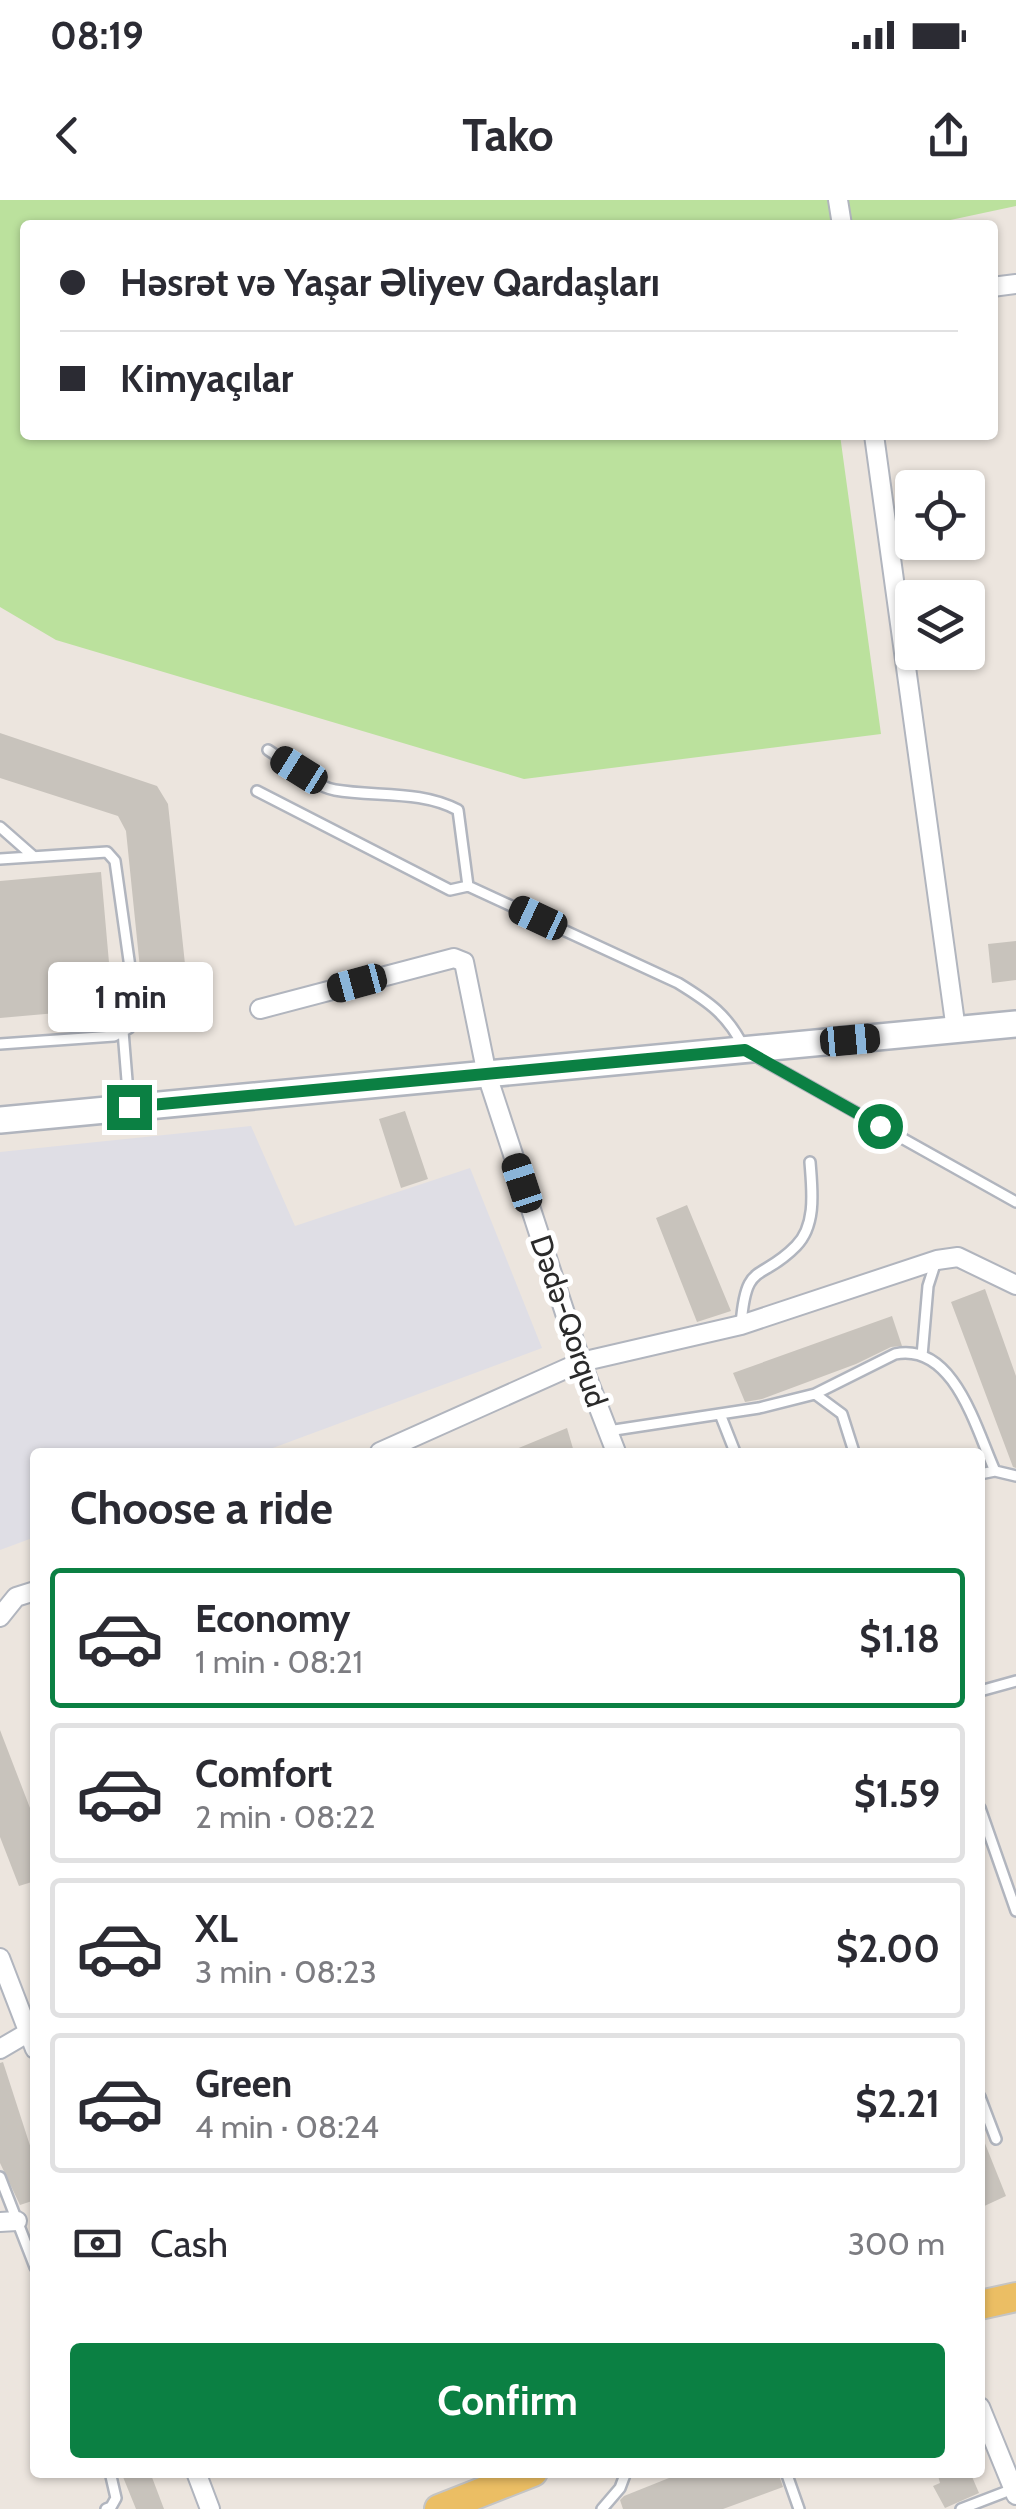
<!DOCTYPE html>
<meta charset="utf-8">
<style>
:root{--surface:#fff;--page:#f2f2f3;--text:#2b2b33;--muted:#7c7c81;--line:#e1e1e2;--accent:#0b8043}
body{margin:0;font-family:Cabin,sans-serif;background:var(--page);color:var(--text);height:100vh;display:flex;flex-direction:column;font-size:38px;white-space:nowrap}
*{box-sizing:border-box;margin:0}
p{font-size:32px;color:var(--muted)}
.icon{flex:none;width:55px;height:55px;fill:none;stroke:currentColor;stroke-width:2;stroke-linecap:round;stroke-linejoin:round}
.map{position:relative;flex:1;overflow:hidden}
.sheet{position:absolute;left:30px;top:1248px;width:955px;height:1030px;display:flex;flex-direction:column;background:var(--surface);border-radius:10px;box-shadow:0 2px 8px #0004}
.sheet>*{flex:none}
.top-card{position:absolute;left:20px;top:20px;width:978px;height:220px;border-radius:10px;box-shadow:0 2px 8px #0004;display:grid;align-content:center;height:220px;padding:0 40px;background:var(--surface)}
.tools{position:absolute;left:895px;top:270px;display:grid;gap:20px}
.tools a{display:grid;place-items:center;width:90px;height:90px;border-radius:10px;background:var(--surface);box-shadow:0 2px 8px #0004;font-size:50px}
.end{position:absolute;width:45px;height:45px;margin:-22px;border:12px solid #0b8043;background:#fff;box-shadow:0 0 0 5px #fff}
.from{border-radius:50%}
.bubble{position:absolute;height:70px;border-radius:10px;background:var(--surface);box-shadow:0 2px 8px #0004;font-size:32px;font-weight:700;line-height:70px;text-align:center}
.car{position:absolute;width:30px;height:60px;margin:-30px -15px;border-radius:12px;box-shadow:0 0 8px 2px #0007;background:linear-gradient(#222 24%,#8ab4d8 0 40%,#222 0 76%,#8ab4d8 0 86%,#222 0)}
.top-card b{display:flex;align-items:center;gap:35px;height:95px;font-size:38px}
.top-card b+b{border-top:2px solid var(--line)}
.top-card i{width:25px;height:25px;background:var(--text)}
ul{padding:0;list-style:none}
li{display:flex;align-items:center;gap:30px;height:140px;margin:0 20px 15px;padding:0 20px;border:5px solid var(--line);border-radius:10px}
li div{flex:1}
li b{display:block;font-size:38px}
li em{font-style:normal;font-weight:700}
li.on{border-color:var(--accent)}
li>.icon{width:90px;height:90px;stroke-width:1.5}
h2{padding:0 40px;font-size:45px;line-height:120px}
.pay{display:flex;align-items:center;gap:25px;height:110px;padding:0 40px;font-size:38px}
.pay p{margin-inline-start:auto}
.action{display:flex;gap:20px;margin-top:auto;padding:20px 40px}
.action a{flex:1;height:115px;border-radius:10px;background:var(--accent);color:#fff;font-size:40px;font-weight:700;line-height:115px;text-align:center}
.status{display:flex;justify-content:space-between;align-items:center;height:70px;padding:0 50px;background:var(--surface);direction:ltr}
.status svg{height:28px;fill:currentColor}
header{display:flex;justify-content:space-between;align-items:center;height:130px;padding:0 40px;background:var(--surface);font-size:45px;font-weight:700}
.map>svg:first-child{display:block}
.industrial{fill:#dfdee5}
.green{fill:#bbe19d}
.building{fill:#c8c3bc}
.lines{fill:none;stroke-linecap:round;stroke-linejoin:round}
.lane-casing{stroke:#b1b5be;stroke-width:14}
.street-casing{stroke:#b1b5be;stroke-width:22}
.secondary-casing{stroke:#b1b5be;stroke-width:30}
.primary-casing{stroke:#c4c4c4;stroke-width:32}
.lane{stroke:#fff;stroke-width:9}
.street{stroke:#fff;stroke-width:18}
.secondary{stroke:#fff;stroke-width:25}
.primary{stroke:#ebbe64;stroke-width:28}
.route{stroke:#0b8043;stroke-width:12}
.labels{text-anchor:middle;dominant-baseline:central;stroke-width:10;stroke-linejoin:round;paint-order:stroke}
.street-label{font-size:30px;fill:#2b2b2b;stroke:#fff}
</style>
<div class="status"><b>08:19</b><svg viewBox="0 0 49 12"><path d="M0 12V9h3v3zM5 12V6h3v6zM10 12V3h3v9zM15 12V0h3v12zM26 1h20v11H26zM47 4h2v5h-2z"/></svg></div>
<header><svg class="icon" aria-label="back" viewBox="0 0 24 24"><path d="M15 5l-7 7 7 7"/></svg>Tako<svg class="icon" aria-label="share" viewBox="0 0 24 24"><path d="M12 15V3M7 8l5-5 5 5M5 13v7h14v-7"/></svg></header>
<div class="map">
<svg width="1016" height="2309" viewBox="0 0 1016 2309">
<rect width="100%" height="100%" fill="#ece5de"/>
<!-- industrial -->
<path class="industrial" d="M251,926L295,1026L470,968L542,1148L262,1252H35V1337L0,1350V952Z"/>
<!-- green -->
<path class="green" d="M0,0H1016V6L927,25H25V235H840L881,534L524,579L56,440L0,407Z"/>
<!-- building -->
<path class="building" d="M0,533L157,586L168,604L187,783L142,788L126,631L118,616L0,578Z
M101,672L113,808L0,818V681Z
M1016,741V780L992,783L988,744Z
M405,911L428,979L401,988L379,919Z
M687,1005L731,1111L697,1122L656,1018Z
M985,1089L1016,1176V1268L1013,1267L951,1102Z
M892,1116L902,1146L891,1147L856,1164L762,1199L745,1202L733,1173Z
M567,1228L574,1252H509Z
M0,1530L35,1621V1681L19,1686L0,1637Z
M3,1862L35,1961V2000L20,2005L0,1963V1863Z
M980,1931L1006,1996L980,2008Z
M121,2272H150L164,2309H136Z
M684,2272H778L783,2287L723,2309H623L620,2300L624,2296Z
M937,2272H970L979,2293L945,2308L933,2286L940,2283Z"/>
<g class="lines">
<!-- lane casing -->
<g class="lane-casing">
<path id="lane" d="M268,550C287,562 313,586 335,590C375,597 421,590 458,610L468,686
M257,591L450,690L468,686L678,783C709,802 728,815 744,848
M0,627L33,656
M0,659L107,652L115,661L136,810L129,828L114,836L0,844
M123,831L129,905
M757,857L1016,1002
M741,1125C746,1059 760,1083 796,1046C817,1025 812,989 810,962
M922,1156L928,1086L936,1061
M815,1194L895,1154C954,1142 976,1229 995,1271
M720,1214L735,1252
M608,1231L759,1208L815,1194L842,1214L854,1252
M980,1274L995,1271L1016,1276
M980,1491L1016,1481
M980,1608L1016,1711
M980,1897L996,1939
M0,1977L35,2067
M786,2272L799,2309
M106,2309L111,2307L116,2298L110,2272
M602,2309L620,2288L626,2272
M961,2309L1013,2289"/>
</g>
<!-- street casing -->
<g class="street-casing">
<path id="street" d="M838,0L842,25
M992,87L1016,84
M874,235L956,830
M260,809L454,758L464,762L487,875L581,1162L616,1252
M380,1252L581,1162L741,1125L937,1060L958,1057L1016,1085
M0,1417L16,1397L35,1391
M0,1758L35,1849
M0,1849L29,1832
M0,2022L17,2021
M980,2207L1016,2295
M196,2272L210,2309"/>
</g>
<!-- secondary casing -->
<g class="secondary-casing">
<path id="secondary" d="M0,920L1016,824"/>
</g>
<!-- primary casing -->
<g class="primary-casing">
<path id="primary" d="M980,2105L1016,2097
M439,2309L533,2272"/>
</g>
<!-- lane -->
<use href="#lane" class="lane"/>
<!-- street -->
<use href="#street" class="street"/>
<!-- secondary -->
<use href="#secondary" class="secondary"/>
<!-- primary -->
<use href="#primary" class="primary"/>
</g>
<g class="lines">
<!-- route -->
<path class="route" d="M129,907L745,850L880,926"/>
</g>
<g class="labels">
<!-- street labels -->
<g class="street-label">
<text transform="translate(569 1121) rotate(71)">Dədə-Qorqud</text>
</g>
</g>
</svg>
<div class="tools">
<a><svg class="icon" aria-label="locate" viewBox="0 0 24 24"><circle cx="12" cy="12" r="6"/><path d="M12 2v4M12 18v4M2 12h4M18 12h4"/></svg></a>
<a><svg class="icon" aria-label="layers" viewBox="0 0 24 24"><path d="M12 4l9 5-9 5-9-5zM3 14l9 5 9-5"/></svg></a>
</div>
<i class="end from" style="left:880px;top:926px"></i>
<i class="end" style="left:129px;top:907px"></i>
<div class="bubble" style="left:48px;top:762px;width:165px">1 min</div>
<i class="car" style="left:299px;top:570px;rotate:302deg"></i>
<i class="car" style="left:538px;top:718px;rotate:295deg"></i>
<i class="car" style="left:357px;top:783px;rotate:255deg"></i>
<i class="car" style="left:850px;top:840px;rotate:85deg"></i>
<i class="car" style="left:522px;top:983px;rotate:342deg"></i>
<div class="top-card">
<b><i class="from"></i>Həsrət və Yaşar Əliyev Qardaşları</b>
<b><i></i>Kimyaçılar</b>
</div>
<section class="sheet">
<h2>Choose a ride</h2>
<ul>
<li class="on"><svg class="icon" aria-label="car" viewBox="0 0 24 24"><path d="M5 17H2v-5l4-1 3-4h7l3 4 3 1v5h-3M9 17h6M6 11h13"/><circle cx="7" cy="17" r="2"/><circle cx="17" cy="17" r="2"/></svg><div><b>Economy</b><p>1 min · 08:21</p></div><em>$1.18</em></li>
<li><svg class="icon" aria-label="car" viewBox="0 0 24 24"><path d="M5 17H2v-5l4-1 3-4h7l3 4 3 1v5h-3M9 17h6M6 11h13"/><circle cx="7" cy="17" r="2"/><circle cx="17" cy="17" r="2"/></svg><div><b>Comfort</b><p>2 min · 08:22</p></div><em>$1.59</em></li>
<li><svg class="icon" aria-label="car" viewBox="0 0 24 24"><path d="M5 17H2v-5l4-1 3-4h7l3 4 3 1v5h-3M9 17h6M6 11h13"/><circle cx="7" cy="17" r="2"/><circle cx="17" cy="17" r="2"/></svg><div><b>XL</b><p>3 min · 08:23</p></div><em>$2.00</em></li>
<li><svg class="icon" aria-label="car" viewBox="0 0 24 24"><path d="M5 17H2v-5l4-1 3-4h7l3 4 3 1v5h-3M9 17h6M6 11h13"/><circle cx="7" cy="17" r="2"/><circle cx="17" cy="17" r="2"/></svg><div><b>Green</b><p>4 min · 08:24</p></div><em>$2.21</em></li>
</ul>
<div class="pay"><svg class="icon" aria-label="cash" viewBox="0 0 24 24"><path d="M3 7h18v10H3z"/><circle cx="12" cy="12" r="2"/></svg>Cash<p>300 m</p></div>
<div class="action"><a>Confirm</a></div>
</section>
</div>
